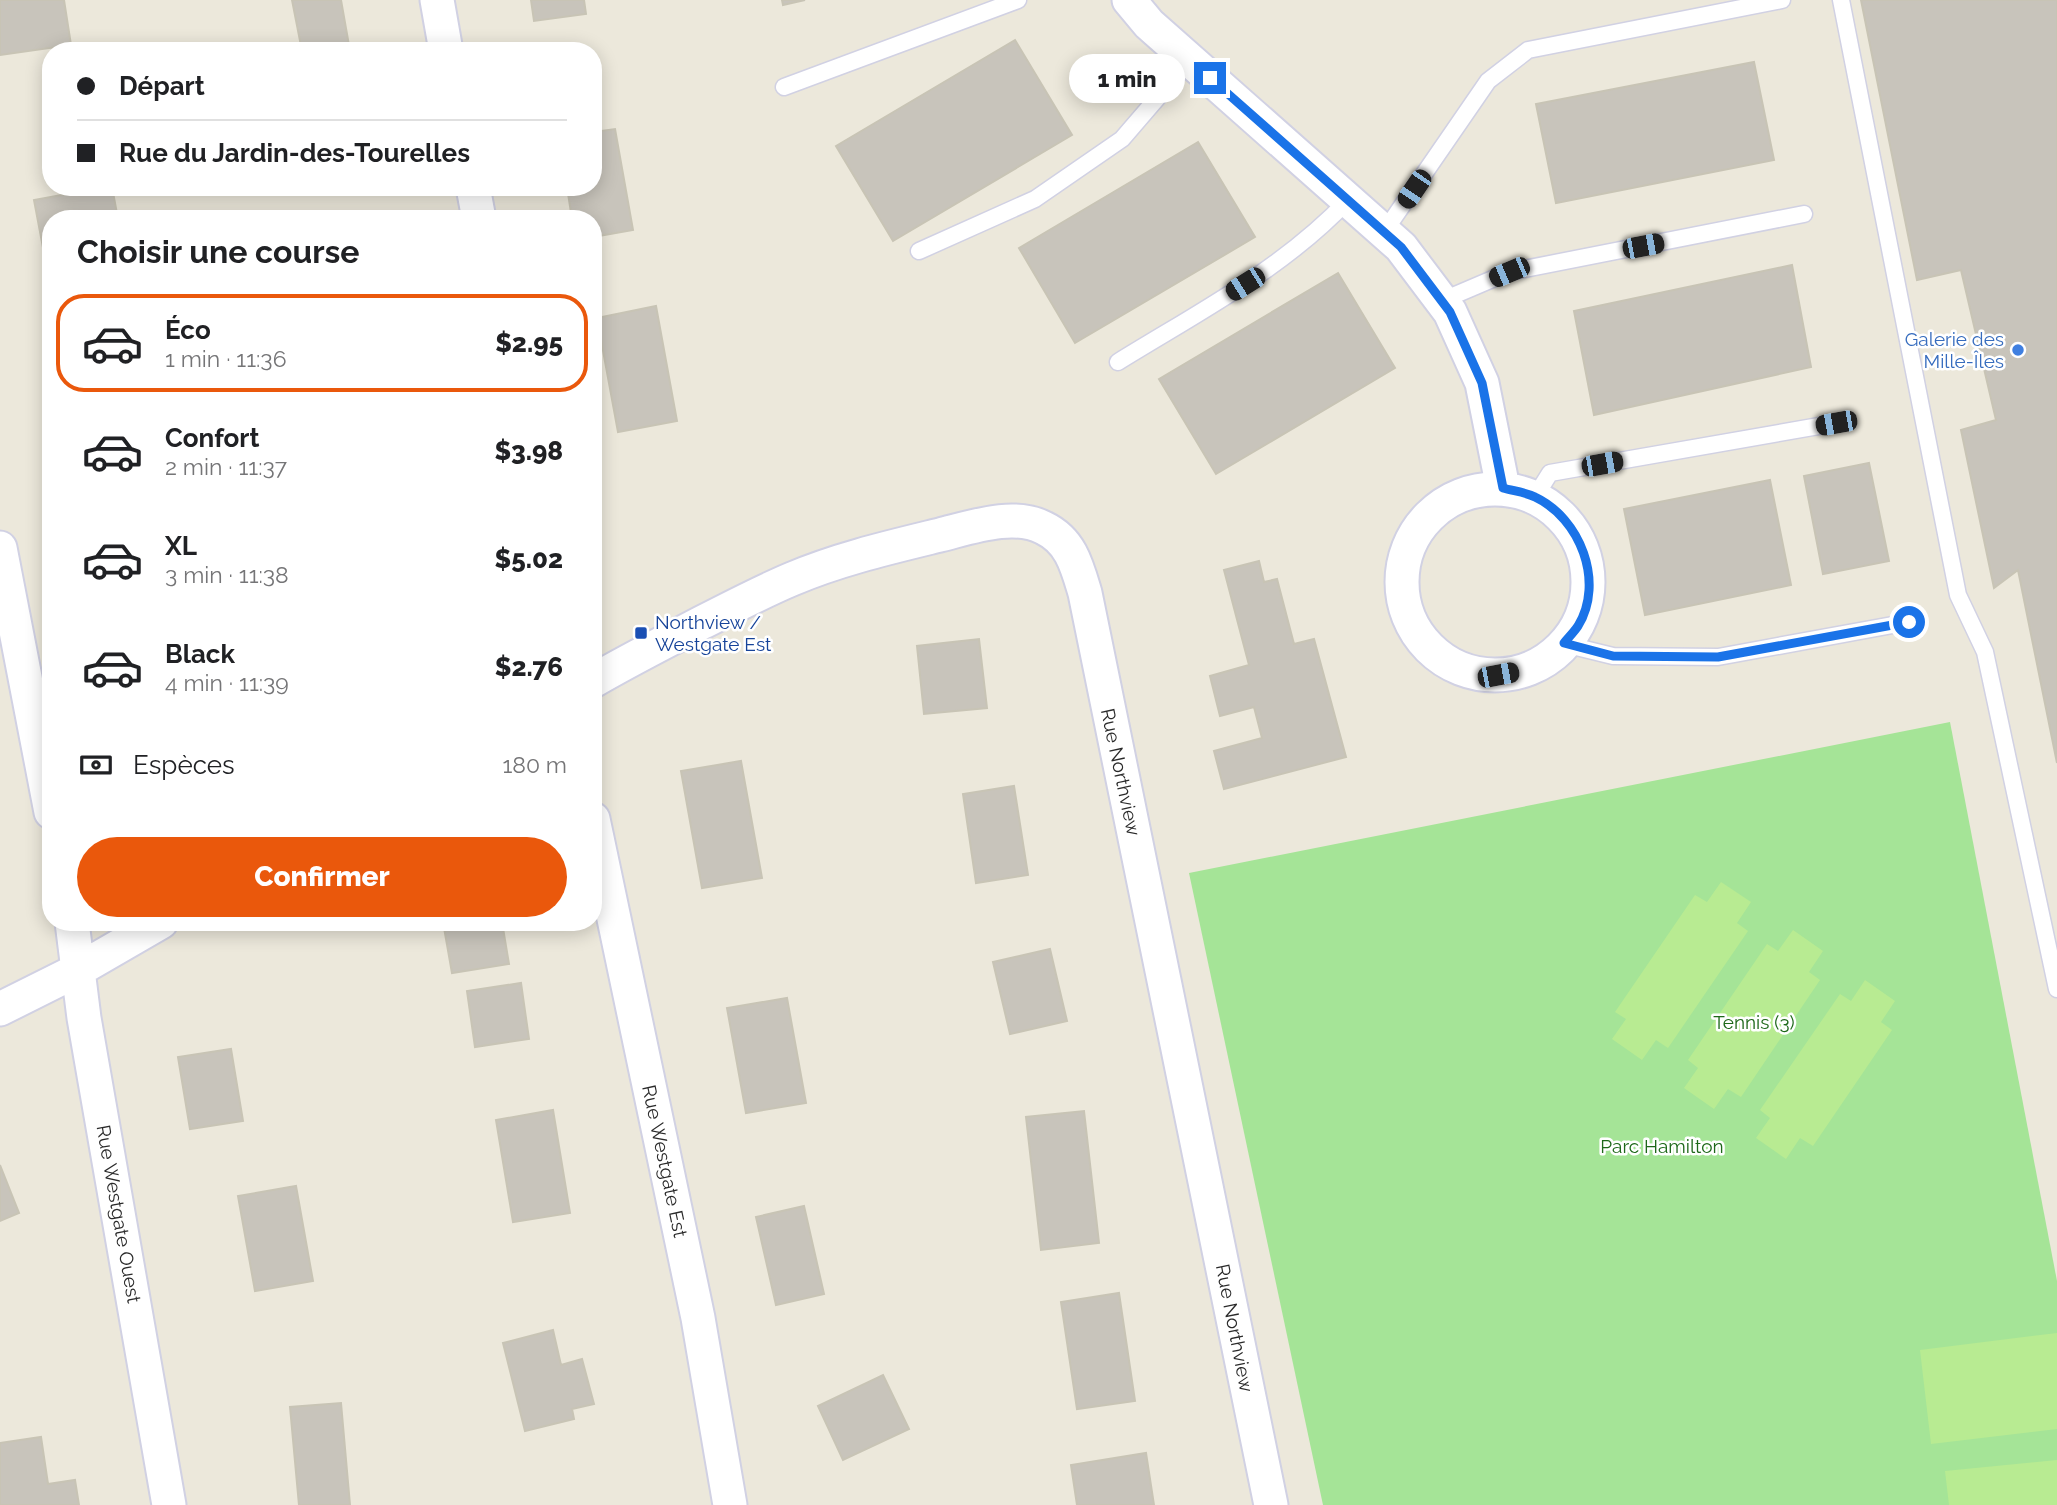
<!DOCTYPE html>
<html lang="fr">
<meta charset="utf-8">
<style>
:root{--surface:#fff;--page:#f6f6f6;--text:#202124;--muted:#757577;--line:#e0e0e0;--accent:#ea580c}
body{margin:0;font-family:Raleway,sans-serif;background:var(--page);color:var(--text);height:100vh;display:flex;flex-direction:column;font-size:26px;white-space:nowrap}
*{box-sizing:border-box;margin:0}
p{font-size:23px;color:var(--muted)}
.icon{flex:none;width:38px;height:38px;fill:none;stroke:currentColor;stroke-width:2;stroke-linecap:round;stroke-linejoin:round}
.map{position:relative;flex:1;overflow:hidden}
.sheet{position:absolute;left:42px;top:210px;width:560px;height:721px;display:flex;flex-direction:column;background:var(--surface);border-radius:28px;box-shadow:0 4px 18px #0003}
.sheet>*{flex:none}
.top-card{position:absolute;left:42px;top:42px;width:560px;height:154px;border-radius:28px;box-shadow:0 4px 18px #0003;display:grid;align-content:center;height:154px;padding:0 35px;background:var(--surface)}
.end{position:absolute;width:32px;height:32px;margin:-16px;border:9px solid #1a73e8;background:#fff;box-shadow:0 0 0 4px #fff}
.from{border-radius:50%}
.bubble{position:absolute;height:49px;border-radius:24px;background:var(--surface);box-shadow:0 4px 18px #0003;font-size:23px;font-weight:800;line-height:49px;text-align:center}
.car{position:absolute;width:21px;height:42px;margin:-21px -10px;border-radius:9px;box-shadow:0 0 5px 2px #0007;background:linear-gradient(#222 24%,#8ab4d8 0 40%,#222 0 76%,#8ab4d8 0 86%,#222 0)}
.top-card b{display:flex;align-items:center;gap:24px;height:66px;font-size:26px}
.top-card b+b{border-top:2px solid var(--line)}
.top-card i{width:18px;height:18px;background:var(--text)}
ul{padding:0;list-style:none}
li{display:flex;align-items:center;gap:21px;height:98px;margin:0 14px 10px;padding:0 21px;border:4px solid transparent;border-radius:28px}
li div{flex:1}
li b{display:block;font-size:26px}
li em{font-style:normal;font-weight:800}
li.active{border-color:var(--accent)}
li>.icon{width:63px;height:63px;stroke-width:1.5}
h2{padding:0 35px;font-size:32px;line-height:84px}
.pay{display:flex;align-items:center;gap:18px;height:77px;padding:0 35px;font-size:26px}
.pay p{margin-inline-start:auto}
.primary-button{display:flex;gap:14px;margin-top:auto;padding:14px 35px}
.primary-button a{flex:1;height:80px;border-radius:42px;background:var(--accent);color:#fff;font-size:28px;font-weight:800;line-height:80px;text-align:center}
.map>svg:first-child{display:block}
.green{fill:#a5e497}
.pitch{fill:#b8eb92}
.building{fill:#c8c4bb;stroke:#c8c4b5;stroke-width:2}
.lines{fill:none;stroke-linecap:round;stroke-linejoin:round}
.lane-casing{stroke:#d1d1e3;stroke-width:19}
.street-casing{stroke:#d1d1e3;stroke-width:37}
.lane{stroke:#fff;stroke-width:16}
.street{stroke:#fff;stroke-width:33}
.route{stroke:#1a73e8;stroke-width:9}
.shop-dot{fill:#3f7fe0;stroke:#fff;stroke-width:2.5}
.transit-dot{fill:#1a4fb4;stroke:#fff;stroke-width:2.5}
.labels{text-anchor:middle;dominant-baseline:central;stroke-width:5;stroke-linejoin:round;paint-order:stroke}
.shop-label{font-size:19px;fill:#366cbe;stroke:#fff;text-anchor:end}
.transit-label{font-size:19px;fill:#164399;stroke:#fff;text-anchor:start}
.street-label{font-size:19px;fill:#2a2a2a;stroke:#fff}
.park-label{font-size:19px;fill:#1d6819;stroke:#fff}
</style>
<div class="map">
<svg width="2057" height="1505" viewBox="0 0 2057 1505">
<rect width="100%" height="100%" fill="#ece8db"/>
<!-- green -->
<path class="green" d="M1950,722L2057,1281V1505H1323L1189,873Z"/>
<!-- pitch -->
<path class="pitch" d="M1721,882L1751,902L1737,923L1748,931L1668,1048L1656,1040L1642,1060L1612,1039L1626,1019L1615,1012L1695,895L1707,902Z
M1793,930L1823,951L1809,972L1820,980L1741,1097L1728,1089L1714,1109L1684,1088L1698,1068L1688,1060L1767,944L1778,951Z
M1865,980L1895,1001L1881,1022L1892,1030L1813,1146L1800,1138L1786,1159L1756,1138L1770,1118L1760,1110L1840,994L1851,1001Z
M2057,1333V1429L1931,1444L1920,1350Z
M2057,1460V1505H1949L1945,1471Z"/>
<!-- building -->
<path class="building" d="M0,0H64L71,45L0,55Z
M292,0H341L350,51H302Z
M531,0H584L586,14L534,21Z
M782,0H805L783,5Z
M1861,0H2057V763L2018,570L1994,588L1961,430L1996,420L1961,270L1917,280Z
M1015,40L1072,135L893,241L836,146Z
M1754,62L1774,160L1556,203L1536,104Z
M615,129L633,230L593,237V219H572L567,187H593V132Z
M1198,142L1255,237L1075,343L1019,248Z
M105,187H112L118,219H51V290L34,200Z
M393,215L394,219H370Z
M1792,265L1811,367L1594,415L1574,311Z
M1338,273L1395,368L1216,474L1159,379Z
M656,306L677,421L618,432L597,318Z
M1869,463L1889,561L1823,574L1804,476Z
M1770,480L1791,585L1645,615L1624,509Z
M1259,561L1264,582L1277,579L1294,644L1314,639L1346,757L1224,789L1214,751L1262,738L1254,707L1220,716L1210,676L1249,665L1224,570Z
M979,639L987,708L924,714L917,646Z
M741,761L762,878L702,888L681,771Z
M1014,786L1028,875L976,883L963,794Z
M443,922H502L509,964L452,973Z
M1050,949L1067,1021L1010,1034L993,962Z
M521,983L529,1039L475,1047L467,991Z
M787,998L806,1103L746,1113L727,1008Z
M231,1049L243,1121L190,1129L178,1057Z
M553,1110L570,1213L513,1222L496,1120Z
M1084,1111L1099,1243L1041,1250L1026,1117Z
M0,1165L19,1213L0,1221Z
M296,1186L313,1281L255,1291L238,1196Z
M804,1206L824,1294L776,1305L756,1217Z
M1119,1293L1135,1401L1077,1409L1061,1302Z
M553,1330L561,1365L582,1359L594,1404L572,1409L574,1419L525,1431L503,1343Z
M883,1375L909,1429L843,1460L818,1406Z
M341,1403L350,1505H299L290,1407Z
M41,1437L48,1484L75,1480L79,1505H0V1443Z
M1146,1453L1154,1505H1077L1071,1465Z"/>
<g class="lines">
<!-- lane casing -->
<g class="lane-casing">
<path id="lane" d="M1841,0L1958,595L1985,652L2057,989
M784,87L1018,0
M1384,232L1488,81L1528,50L1782,0
M919,251L1035,199L1122,139L1190,60
M1441,301L1509,272L1804,214
M1118,362C1197,313 1283,269 1348,200
M1535,497L1550,473L1836,423
M1564,644L1613,656L1718,657L1909,622"/>
</g>
<!-- street casing -->
<g class="street-casing">
<path id="street" d="M437,0L446,51
M1129,0L1149,24L1401,247L1450,312L1482,383L1503,488
M473,187L479,219
M1402 582a93 93 0 1 1 186 0a93 93 0 1 1-186 0Z
M0,548L51,812
M593,681C629,660 665,642 701,623C731,608 761,592 792,579C839,559 891,547 940,535C972,527 1014,512 1044,528C1071,541 1077,566 1085,593L1271,1505
M593,819L698,1318L730,1505
M72,922L84,1018L169,1505
M0,1009L78,970L161,922"/>
</g>
<!-- lane -->
<use href="#lane" class="lane"/>
<!-- street -->
<use href="#street" class="street"/>
</g>
<g class="lines">
<!-- route -->
<path class="route" d="M1210,78L1401,247L1450,312L1482,383L1503,488C1513,491 1525,492 1535,497C1580,518 1605,582 1578,626C1574,632 1568,638 1564,643L1613,656L1718,657L1909,622"/>
</g>
<!-- markers -->
<circle class="shop-dot" cx="2018" cy="350" r="7"/>
<rect class="transit-dot" x="634" y="626" width="14" height="14" rx="3.5"/>
<g class="labels">
<!-- shop labels -->
<g class="shop-label">
<text x="2004" y="339">Galerie des<tspan x="2004" dy="22">Mille-Îles</tspan></text>
</g>
<!-- transit labels -->
<g class="transit-label">
<text x="655" y="622">Northview /<tspan x="655" dy="22">Westgate Est</tspan></text>
</g>
<!-- street labels -->
<g class="street-label">
<text transform="translate(1121 772) rotate(78)">Rue Northview</text>
<text transform="translate(665 1161) rotate(78)">Rue Westgate Est</text>
<text transform="translate(119 1214) rotate(80)">Rue Westgate Ouest</text>
<text transform="translate(1235 1328) rotate(79)">Rue Northview</text>
</g>
<!-- park labels -->
<g class="park-label">
<text x="1754" y="1022">Tennis (3)</text>
<text x="1662" y="1146">Parc Hamilton</text>
</g>
</g>
</svg>
<i class="end from" style="left:1909px;top:622px"></i>
<i class="end" style="left:1210px;top:78px"></i>
<div class="bubble" style="left:1069px;top:54px;width:116px">1 min</div>
<i class="car" style="left:1414px;top:189px;rotate:214deg"></i>
<i class="car" style="left:1643px;top:246px;rotate:79deg"></i>
<i class="car" style="left:1509px;top:272px;rotate:247deg"></i>
<i class="car" style="left:1245px;top:284px;rotate:238deg"></i>
<i class="car" style="left:1836px;top:423px;rotate:260deg"></i>
<i class="car" style="left:1602px;top:464px;rotate:80deg"></i>
<i class="car" style="left:1498px;top:675px;rotate:79deg"></i>
<div class="top-card">
<b><i class="from"></i>Départ</b>
<b><i></i>Rue du Jardin-des-Tourelles</b>
</div>
<section class="sheet">
<h2>Choisir une course</h2>
<ul>
<li class="active"><svg class="icon" aria-label="car" viewBox="0 0 24 24"><path d="M5 17H2v-5l4-1 3-4h7l3 4 3 1v5h-3M9 17h6M6 11h13"/><circle cx="7" cy="17" r="2"/><circle cx="17" cy="17" r="2"/></svg><div><b>Éco</b><p>1 min · 11:36</p></div><em>$2.95</em></li>
<li><svg class="icon" aria-label="car" viewBox="0 0 24 24"><path d="M5 17H2v-5l4-1 3-4h7l3 4 3 1v5h-3M9 17h6M6 11h13"/><circle cx="7" cy="17" r="2"/><circle cx="17" cy="17" r="2"/></svg><div><b>Confort</b><p>2 min · 11:37</p></div><em>$3.98</em></li>
<li><svg class="icon" aria-label="car" viewBox="0 0 24 24"><path d="M5 17H2v-5l4-1 3-4h7l3 4 3 1v5h-3M9 17h6M6 11h13"/><circle cx="7" cy="17" r="2"/><circle cx="17" cy="17" r="2"/></svg><div><b>XL</b><p>3 min · 11:38</p></div><em>$5.02</em></li>
<li><svg class="icon" aria-label="car" viewBox="0 0 24 24"><path d="M5 17H2v-5l4-1 3-4h7l3 4 3 1v5h-3M9 17h6M6 11h13"/><circle cx="7" cy="17" r="2"/><circle cx="17" cy="17" r="2"/></svg><div><b>Black</b><p>4 min · 11:39</p></div><em>$2.76</em></li>
</ul>
<div class="pay"><svg class="icon" aria-label="cash" viewBox="0 0 24 24"><path d="M3 7h18v10H3z"/><circle cx="12" cy="12" r="2"/></svg>Espèces<p>180 m</p></div>
<div class="primary-button"><a>Confirmer</a></div>
</section>
</div>
